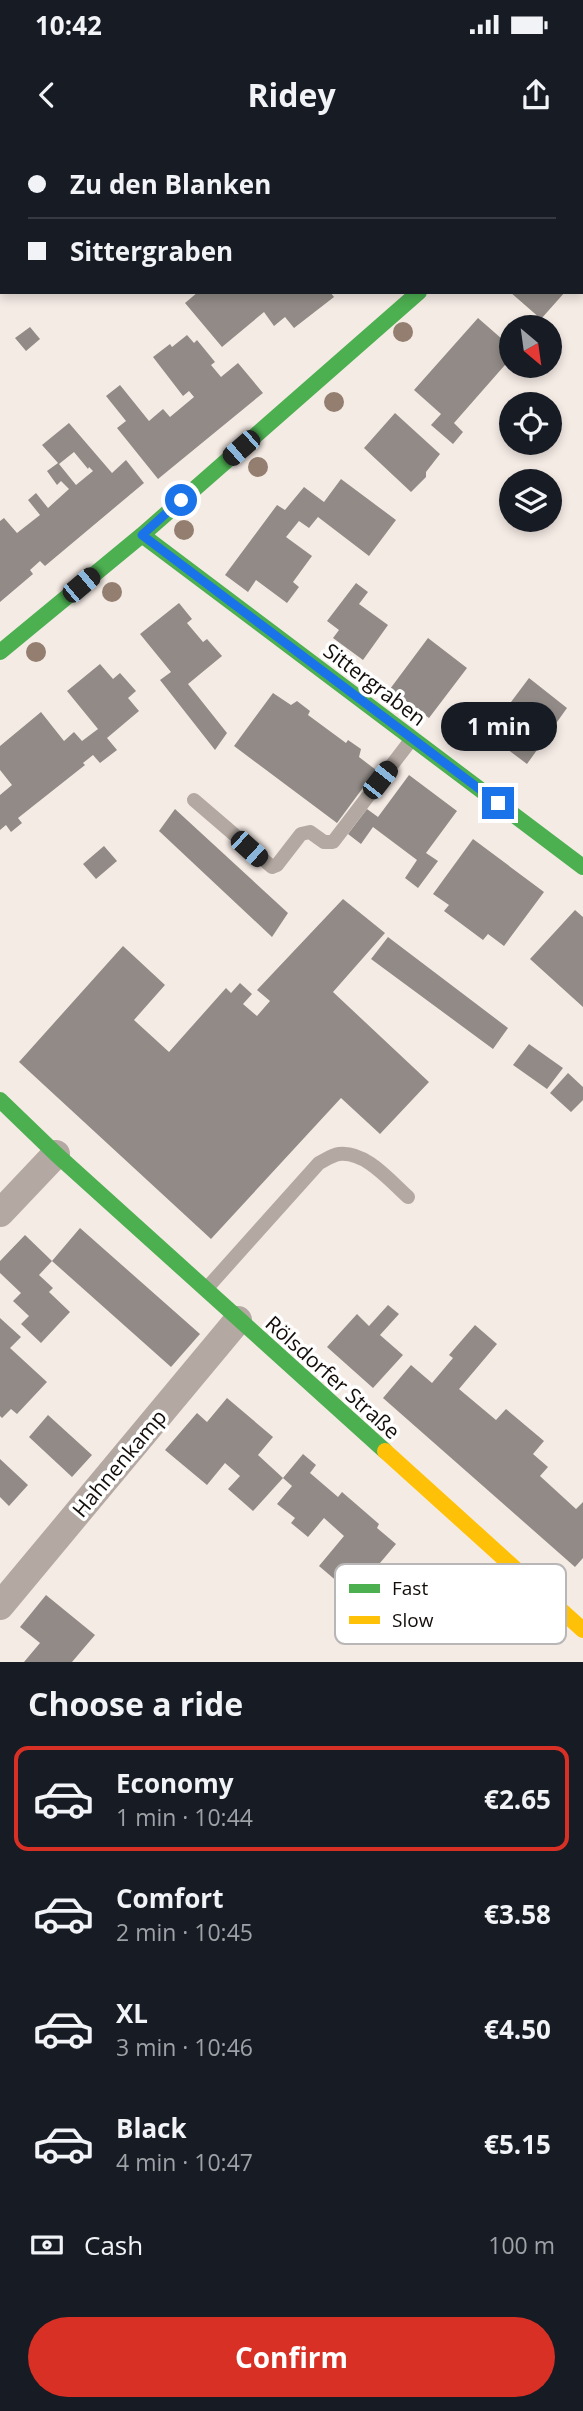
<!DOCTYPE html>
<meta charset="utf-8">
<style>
:root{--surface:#171b24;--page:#20242c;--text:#f1f3f6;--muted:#9ea1a6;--line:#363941;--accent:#d93025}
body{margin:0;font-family:"Open Sans",sans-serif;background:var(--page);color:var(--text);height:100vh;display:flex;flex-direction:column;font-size:26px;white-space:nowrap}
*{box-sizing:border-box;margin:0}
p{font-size:23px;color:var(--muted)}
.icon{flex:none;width:38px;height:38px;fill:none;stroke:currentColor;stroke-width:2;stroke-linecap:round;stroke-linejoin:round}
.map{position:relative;height:1522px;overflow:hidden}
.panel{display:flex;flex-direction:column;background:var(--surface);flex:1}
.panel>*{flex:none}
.hud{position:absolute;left:0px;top:0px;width:584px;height:154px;box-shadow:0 4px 10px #0003;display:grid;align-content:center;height:154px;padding:0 28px;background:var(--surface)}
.needle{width:46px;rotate:151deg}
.fabs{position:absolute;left:499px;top:175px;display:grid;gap:14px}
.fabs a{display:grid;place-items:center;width:63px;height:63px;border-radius:50%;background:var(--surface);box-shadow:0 4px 10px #0003;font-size:35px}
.end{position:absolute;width:32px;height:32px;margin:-16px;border:9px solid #1a73e8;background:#fff;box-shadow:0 0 0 4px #fff}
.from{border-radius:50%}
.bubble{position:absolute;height:49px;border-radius:24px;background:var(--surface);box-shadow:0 4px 10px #0003;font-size:23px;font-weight:700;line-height:49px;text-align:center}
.car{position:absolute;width:21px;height:42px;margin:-21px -10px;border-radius:9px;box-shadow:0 0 5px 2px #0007;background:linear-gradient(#222 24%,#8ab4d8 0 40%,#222 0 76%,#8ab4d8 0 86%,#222 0)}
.hud b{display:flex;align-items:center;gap:24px;height:66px;font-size:26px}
.hud b+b{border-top:2px solid var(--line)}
.hud i{width:18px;height:18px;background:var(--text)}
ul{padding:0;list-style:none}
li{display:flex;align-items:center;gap:21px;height:105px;margin:0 14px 10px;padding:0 14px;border:4px solid transparent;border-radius:14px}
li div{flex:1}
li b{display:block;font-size:26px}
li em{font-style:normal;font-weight:700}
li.active{border-color:var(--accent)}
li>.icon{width:63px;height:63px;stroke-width:1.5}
h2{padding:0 28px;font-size:32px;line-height:84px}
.pay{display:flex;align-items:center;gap:18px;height:77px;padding:0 28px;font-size:26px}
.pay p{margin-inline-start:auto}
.button{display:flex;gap:14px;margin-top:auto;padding:14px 28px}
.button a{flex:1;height:80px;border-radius:42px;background:var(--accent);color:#fff;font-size:28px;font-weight:700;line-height:80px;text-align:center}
.status{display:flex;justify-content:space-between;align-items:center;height:49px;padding:0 35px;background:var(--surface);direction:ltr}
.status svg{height:19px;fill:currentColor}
header{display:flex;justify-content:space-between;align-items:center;height:91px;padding:0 28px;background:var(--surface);font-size:32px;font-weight:700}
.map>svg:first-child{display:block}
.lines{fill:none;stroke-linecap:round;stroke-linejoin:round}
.stream{stroke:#f4bd99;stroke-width:10}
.building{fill:#918a86;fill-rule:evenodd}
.lane{stroke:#b4a9a2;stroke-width:14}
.street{stroke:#b4a9a2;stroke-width:28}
.fast{stroke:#4caf50;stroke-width:16}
.slow{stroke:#ffc107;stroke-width:16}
.tree{fill:#937e70}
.route{stroke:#1a73e8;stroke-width:9}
.labels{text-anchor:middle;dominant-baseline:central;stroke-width:7;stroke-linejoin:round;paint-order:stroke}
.street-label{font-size:21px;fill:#130d0a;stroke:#fff}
.key{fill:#fff;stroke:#b8b6b6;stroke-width:2}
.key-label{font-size:19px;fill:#130d0a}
</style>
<div class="status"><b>10:42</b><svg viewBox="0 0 49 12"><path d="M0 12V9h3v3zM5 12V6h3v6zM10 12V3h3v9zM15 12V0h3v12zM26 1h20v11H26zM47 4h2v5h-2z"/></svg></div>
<header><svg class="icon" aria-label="back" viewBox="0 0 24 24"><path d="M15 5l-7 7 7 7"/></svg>Ridey<svg class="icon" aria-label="share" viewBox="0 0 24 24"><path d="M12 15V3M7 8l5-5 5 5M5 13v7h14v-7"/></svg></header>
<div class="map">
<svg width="583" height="1522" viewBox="0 0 583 1522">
<rect width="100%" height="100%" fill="#f5ebe5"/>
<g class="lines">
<!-- stream -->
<path class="stream" d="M528,0L530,2
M583,36V37"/>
</g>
<!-- building -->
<path class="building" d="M198,152H330L334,157L294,188L285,177L274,186L264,172L222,207L185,163Z
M510,152H565L541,179Z
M478,178L511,207V218L454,283L463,292L453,304L431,285L441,274L414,250Z
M30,187L40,199L26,211L15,198Z
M187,195L194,203L197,200L215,222L211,225L221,237L238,223L263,253L158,339L117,288L126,281L106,256L120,245L149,281L163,269L170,277L194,257L189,251L183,256L153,217L170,204L172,207Z
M395,273L440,314L426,332V337L411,352L364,308Z
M69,283L112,333L126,320L144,343L45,426L40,421L30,430L33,434L0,462V381L4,378L17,393L40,375L28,360L36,353L48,368L69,349L61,341L57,345L47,331L58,323L42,305ZM74,312L88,329L89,327L93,331L76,345L59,324Z
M341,339L396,380L369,416L318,377L309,388L299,381L286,397L312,416L293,442L299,447L287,463L256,440L248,452L225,435L277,365L285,370L304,347L324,362Z
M356,443L368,452L359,464L388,485L363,520L333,498L339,490L327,481Z
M179,463L192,479L187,483L203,502L207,499L222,516L188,544L227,593L215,610L160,540L171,532L140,494Z
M428,498L467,528L429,578L390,549Z
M100,524L113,539L120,533L136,551L128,558L139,571L107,598L117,610L100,623L93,615L83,623L85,625L18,678L22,683L11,692L6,685L0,690V655L12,645L0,630V606L41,572L64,601L74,592L82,601L98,589L67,551Z
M529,538L567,568L527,624L487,594Z
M273,553L291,565L297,561L310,571L308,575L346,603L348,600L361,609L359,617L376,630L337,683L234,606Z
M409,635L457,671L426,713L438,721L418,748L405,738L417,720L373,687L361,704L348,694L367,669L378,677Z
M175,669L288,773L272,797L159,691Z
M473,699L544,752L504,806L488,794L483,800L444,771L449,765L433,754Z
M104,706L117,721L96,739L83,724Z
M343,759L385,793L333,852L429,942L380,994L341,958L211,1099L19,922L123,806L165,845L134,880L169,912L226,848L231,853L240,843L252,854L243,864L257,876L270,861L257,850Z
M575,770L583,777V867L530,819Z
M388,797L508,888L493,909L371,819Z
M529,904L563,928L547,949L513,925Z
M568,933L583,947V960L571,972L550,953Z
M80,1088L200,1194L171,1227L52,1121Z
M25,1095L52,1121L39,1135L53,1148L49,1152L70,1172L41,1203L21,1184L29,1176L13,1161L21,1153L0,1133V1121Z
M388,1165L399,1174L380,1195L403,1215L373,1248L327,1207L357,1174L369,1186Z
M0,1178L21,1197L10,1208L47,1242L17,1274L11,1269L2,1278L0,1276Z
M475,1185L497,1204L459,1249L496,1280L506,1269L544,1301L533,1314L548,1327L540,1336L576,1369L583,1362V1418L575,1427L383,1258L411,1225L432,1243L453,1218L449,1215Z
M227,1258L273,1297L258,1315L283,1338L253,1371L228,1349L240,1336L225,1323L207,1345L165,1310L197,1273L207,1282Z
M48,1275L92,1315L72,1337L29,1297Z
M303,1314L316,1325L310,1333L338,1357L342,1352L379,1384L377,1388L396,1404L353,1455L319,1426L344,1396L324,1378L308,1397L291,1383L295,1378L277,1364L292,1346L283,1338Z
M0,1319L28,1345L9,1366L0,1357Z
M46,1455L95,1495L72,1522H24L40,1503L20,1487Z"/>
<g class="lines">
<!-- lane -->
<path class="lane" d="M194,660L272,727L277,725L301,694L310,692L324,702H333L411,600
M207,1148L319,1023C325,1020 332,1015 339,1014C366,1011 390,1041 408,1057"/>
<!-- street -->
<path class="street" d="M493,0L495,2
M0,1073L56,1014
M0,1466L238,1180"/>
<!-- fast -->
<path class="fast" d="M142,395L583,727
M0,512L142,395L419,152
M0,960L56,1014L385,1311"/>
<!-- slow -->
<path class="slow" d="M385,1311L583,1490"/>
</g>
<!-- trees -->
<g class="tree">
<circle cx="403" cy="192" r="10"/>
<circle cx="334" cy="262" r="10"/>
<circle cx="258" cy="327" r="10"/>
<circle cx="184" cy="390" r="10"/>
<circle cx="112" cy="452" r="10"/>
<circle cx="36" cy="512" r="10"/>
</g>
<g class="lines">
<!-- route -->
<path class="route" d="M181,360L142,395L498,663"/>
</g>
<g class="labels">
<!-- street labels -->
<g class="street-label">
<text transform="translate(375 544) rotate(37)">Sittergraben</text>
<text transform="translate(333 1237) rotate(42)">Rölsdorfer Straße</text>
<text transform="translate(119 1323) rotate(-50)">Hahnenkamp</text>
</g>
</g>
<!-- legend -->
<rect x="335" y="1424" width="231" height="80" rx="10" class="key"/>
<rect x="349" y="1444" width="31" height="9" fill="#4caf50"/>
<rect x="349" y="1476" width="31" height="8" fill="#ffc107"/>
<g class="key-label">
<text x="392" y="1455">Fast</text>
<text x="392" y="1487">Slow</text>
</g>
</svg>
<div class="fabs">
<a><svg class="needle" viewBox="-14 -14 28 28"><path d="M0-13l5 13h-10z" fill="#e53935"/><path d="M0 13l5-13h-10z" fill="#9ea1a6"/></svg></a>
<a><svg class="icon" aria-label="locate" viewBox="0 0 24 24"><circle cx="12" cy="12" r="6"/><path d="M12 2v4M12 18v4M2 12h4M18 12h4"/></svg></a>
<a><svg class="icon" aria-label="layers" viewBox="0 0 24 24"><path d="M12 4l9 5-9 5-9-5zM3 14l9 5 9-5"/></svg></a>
</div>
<i class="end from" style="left:181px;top:360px"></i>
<i class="end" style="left:498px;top:663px"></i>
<div class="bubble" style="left:441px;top:562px;width:116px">1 min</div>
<i class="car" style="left:241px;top:308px;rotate:229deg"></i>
<i class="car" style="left:81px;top:445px;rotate:50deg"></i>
<i class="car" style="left:380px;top:640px;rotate:38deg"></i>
<i class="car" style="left:249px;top:709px;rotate:132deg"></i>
<div class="hud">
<b><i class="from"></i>Zu den Blanken</b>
<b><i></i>Sittergraben</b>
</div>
</div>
<section class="panel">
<h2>Choose a ride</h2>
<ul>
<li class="active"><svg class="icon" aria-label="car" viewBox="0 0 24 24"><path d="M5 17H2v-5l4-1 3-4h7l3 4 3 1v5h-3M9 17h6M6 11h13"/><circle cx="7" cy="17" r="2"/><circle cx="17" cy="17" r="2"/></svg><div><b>Economy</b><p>1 min · 10:44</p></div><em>€2.65</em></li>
<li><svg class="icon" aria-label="car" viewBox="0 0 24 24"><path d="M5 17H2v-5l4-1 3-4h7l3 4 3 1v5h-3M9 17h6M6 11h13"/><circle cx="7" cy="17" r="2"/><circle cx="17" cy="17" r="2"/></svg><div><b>Comfort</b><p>2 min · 10:45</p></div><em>€3.58</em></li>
<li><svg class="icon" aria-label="car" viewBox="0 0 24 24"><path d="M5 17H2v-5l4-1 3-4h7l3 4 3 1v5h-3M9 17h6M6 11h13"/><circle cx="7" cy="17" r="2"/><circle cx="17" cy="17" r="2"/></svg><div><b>XL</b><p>3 min · 10:46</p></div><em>€4.50</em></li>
<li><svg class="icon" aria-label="car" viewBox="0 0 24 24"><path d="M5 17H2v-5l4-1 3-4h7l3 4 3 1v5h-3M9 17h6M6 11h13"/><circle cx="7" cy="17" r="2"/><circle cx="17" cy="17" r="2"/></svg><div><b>Black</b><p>4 min · 10:47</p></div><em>€5.15</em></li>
</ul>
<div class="pay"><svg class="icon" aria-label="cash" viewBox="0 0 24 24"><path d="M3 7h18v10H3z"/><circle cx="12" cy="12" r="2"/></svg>Cash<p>100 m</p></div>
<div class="button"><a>Confirm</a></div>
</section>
